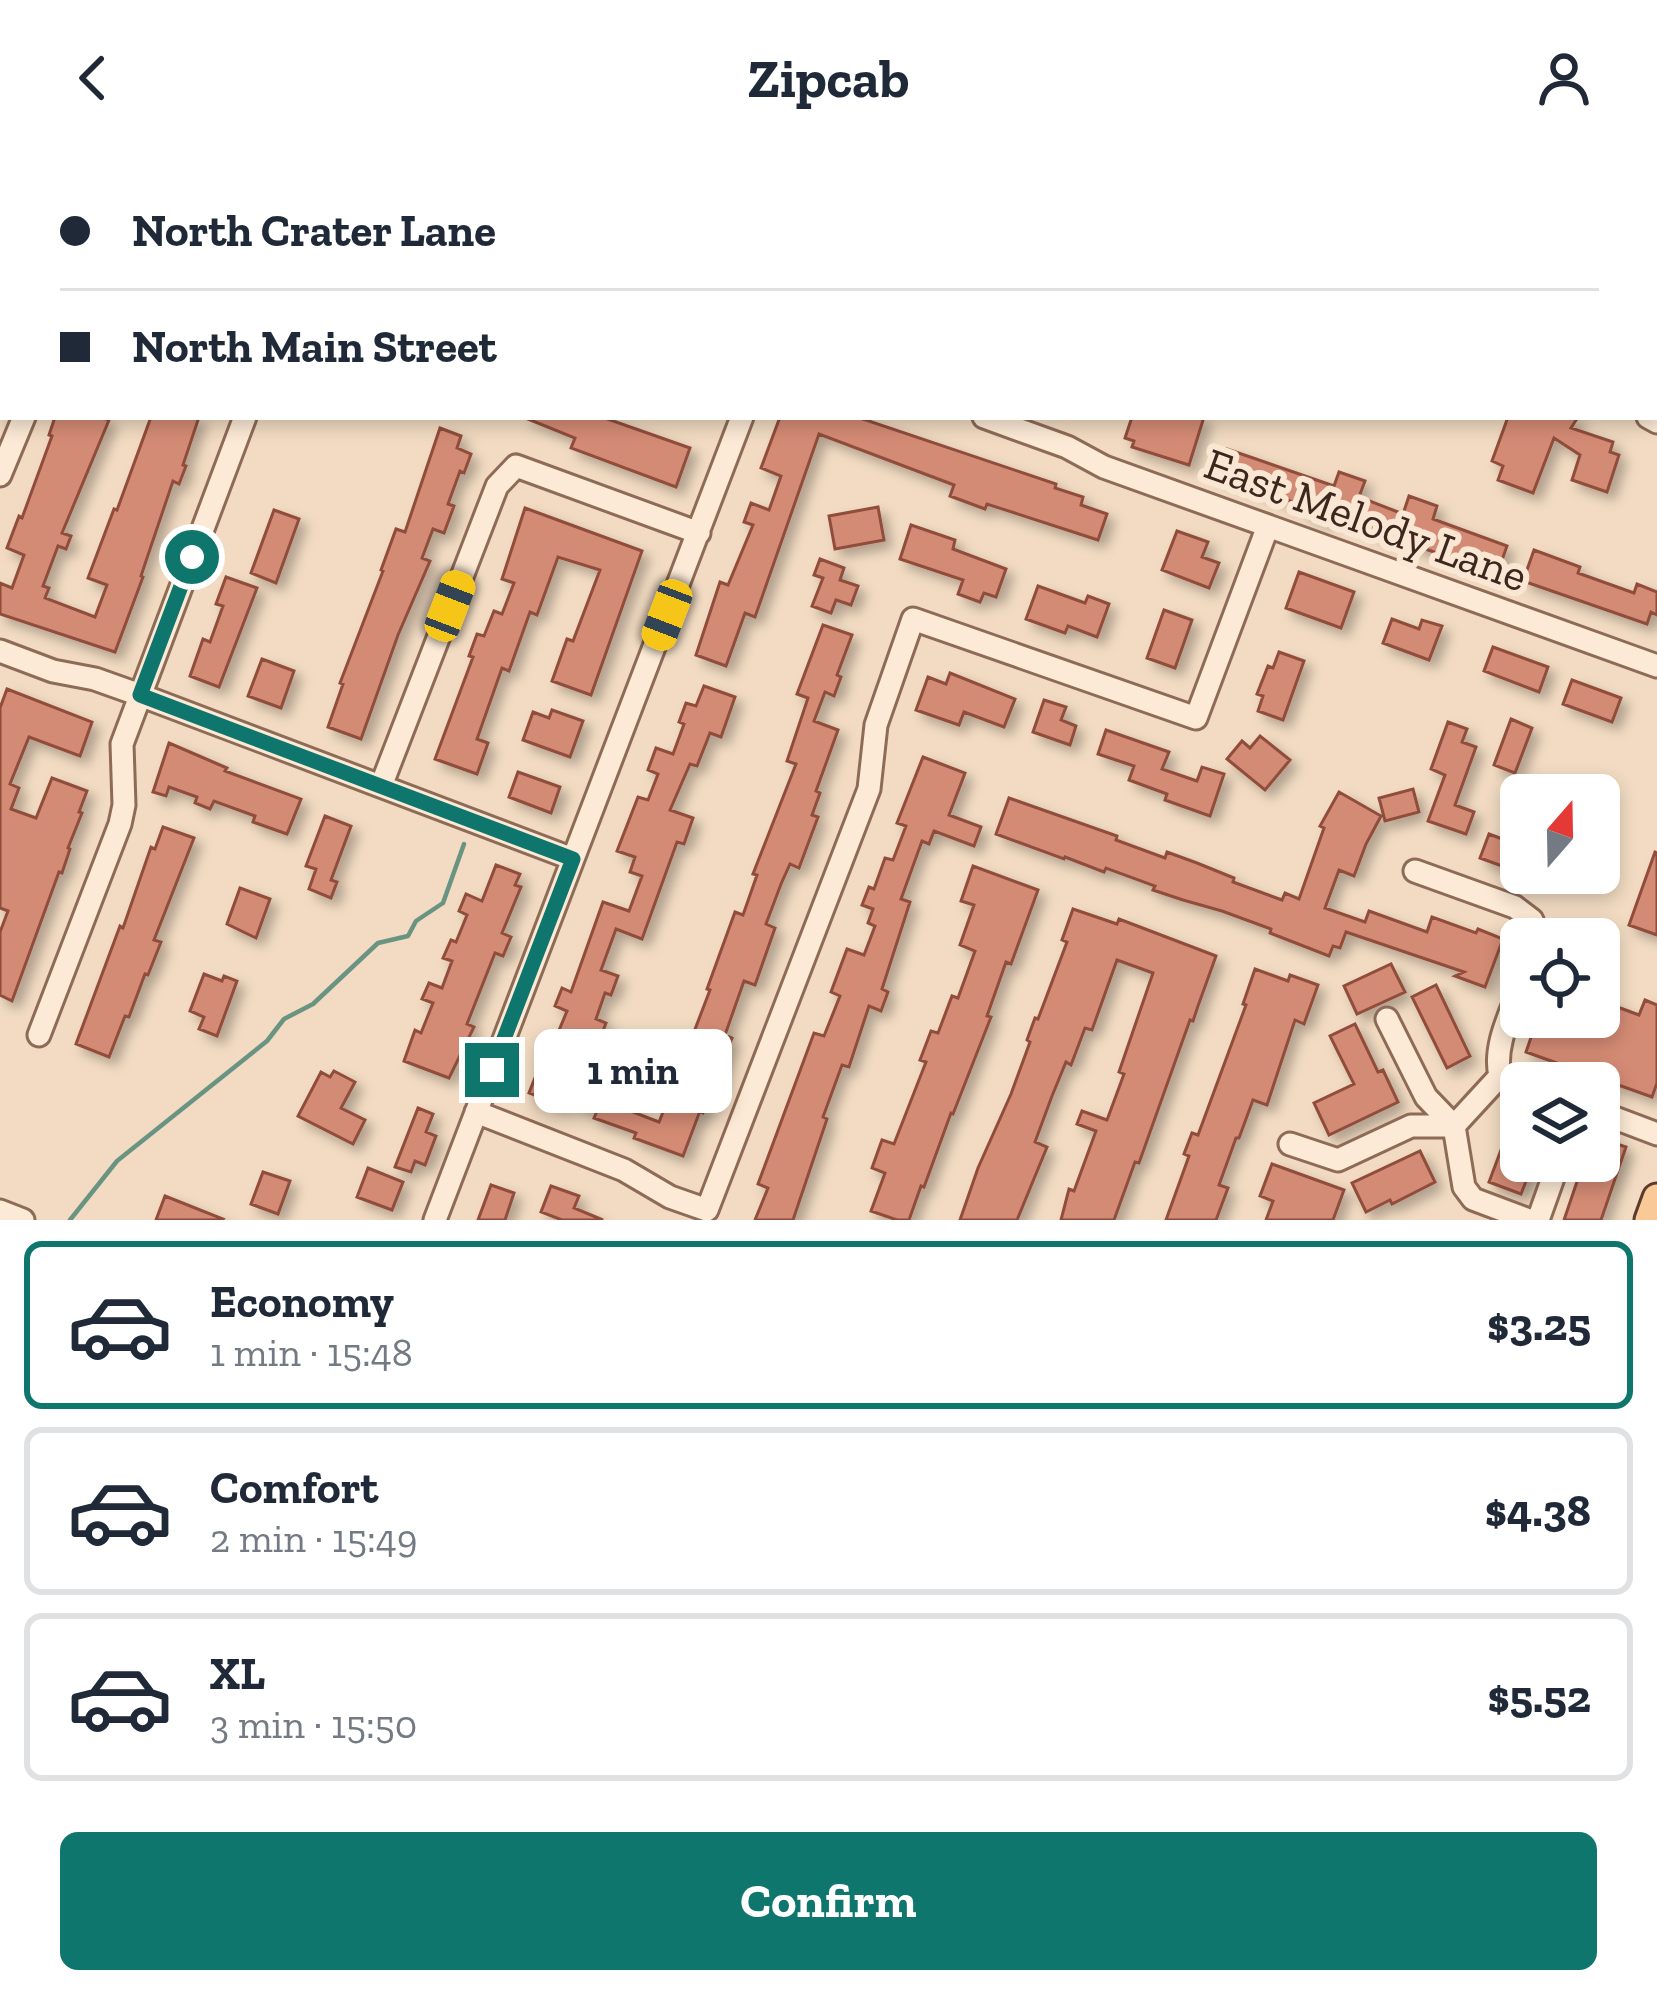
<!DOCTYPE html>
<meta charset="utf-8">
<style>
:root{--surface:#fff;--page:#f6f6f7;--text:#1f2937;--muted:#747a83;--line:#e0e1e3;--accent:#0f766e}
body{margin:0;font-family:"Zilla Slab",serif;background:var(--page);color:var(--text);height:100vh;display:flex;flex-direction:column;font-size:45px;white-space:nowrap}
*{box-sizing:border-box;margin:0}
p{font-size:39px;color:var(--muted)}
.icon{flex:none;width:66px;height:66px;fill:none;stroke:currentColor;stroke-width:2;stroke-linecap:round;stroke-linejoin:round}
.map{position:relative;height:1064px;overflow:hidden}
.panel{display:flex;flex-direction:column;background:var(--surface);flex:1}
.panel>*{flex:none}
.guide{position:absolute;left:0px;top:0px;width:1659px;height:264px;box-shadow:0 6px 18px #0003;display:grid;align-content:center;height:264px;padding:0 60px;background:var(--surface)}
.needle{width:78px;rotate:20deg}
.controls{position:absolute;left:1500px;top:618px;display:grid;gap:24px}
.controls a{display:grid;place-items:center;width:120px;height:120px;border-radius:18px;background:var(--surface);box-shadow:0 6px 18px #0003;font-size:60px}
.end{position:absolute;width:54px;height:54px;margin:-27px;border:15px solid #0f766e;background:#fff;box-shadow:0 0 0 6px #fff}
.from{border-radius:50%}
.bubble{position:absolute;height:84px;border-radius:18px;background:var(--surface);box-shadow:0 6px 18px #0003;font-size:39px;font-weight:800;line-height:84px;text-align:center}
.car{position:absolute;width:36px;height:72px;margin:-36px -18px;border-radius:15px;box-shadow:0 0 9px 3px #0007;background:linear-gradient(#f5c518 24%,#345 0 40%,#f5c518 0 76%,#345 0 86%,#f5c518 0)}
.guide b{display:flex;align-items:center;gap:42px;height:114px;font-size:45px}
.guide b+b{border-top:3px solid var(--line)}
.guide i{width:30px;height:30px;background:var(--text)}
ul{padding:21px 0 0;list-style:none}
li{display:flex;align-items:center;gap:36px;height:168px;margin:0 24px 18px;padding:0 36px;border:6px solid var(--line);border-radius:18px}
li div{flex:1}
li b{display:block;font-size:45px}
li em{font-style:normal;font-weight:800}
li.active{border-color:var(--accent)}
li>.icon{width:108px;height:108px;stroke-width:1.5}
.action{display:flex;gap:24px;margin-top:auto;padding:24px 60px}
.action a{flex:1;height:138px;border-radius:18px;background:var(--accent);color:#fff;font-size:48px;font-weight:800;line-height:138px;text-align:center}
header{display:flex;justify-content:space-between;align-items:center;height:156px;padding:0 60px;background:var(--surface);font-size:54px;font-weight:800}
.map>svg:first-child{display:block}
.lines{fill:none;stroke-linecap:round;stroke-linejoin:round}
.stream{stroke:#6a9482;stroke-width:4.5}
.building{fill:#d48b74;stroke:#904d3b;stroke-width:3;filter:url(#shadow)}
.minor-casing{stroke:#8e6b57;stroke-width:27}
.major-casing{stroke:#5c3a2c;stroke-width:33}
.minor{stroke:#fcead6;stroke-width:21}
.major{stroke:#f9c997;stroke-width:27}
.route{stroke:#0f766e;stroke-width:15}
.labels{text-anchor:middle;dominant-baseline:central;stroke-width:12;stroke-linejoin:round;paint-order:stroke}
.street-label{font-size:45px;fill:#3d261d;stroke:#f9e7d3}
</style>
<header><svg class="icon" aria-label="back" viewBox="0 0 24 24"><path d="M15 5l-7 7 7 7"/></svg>Zipcab<svg class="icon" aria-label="person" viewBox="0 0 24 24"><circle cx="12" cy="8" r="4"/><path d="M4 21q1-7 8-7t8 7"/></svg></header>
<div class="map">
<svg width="1657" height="1064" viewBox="0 0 1657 1064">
<defs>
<filter id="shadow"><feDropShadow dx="7" dy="7" stdDeviation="6" flood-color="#0004"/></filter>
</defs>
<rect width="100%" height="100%" fill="#f2dbc2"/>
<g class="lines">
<!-- stream -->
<path class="stream" d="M70,1064L117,1005L267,885L284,863L313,848L378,787L408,780L416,765L443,747L464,688"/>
</g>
<!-- building -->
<path class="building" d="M55,261H101L109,264L62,377L71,380L66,393L58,390L43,430L49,432L45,442L95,461L107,429L88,422L114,353L117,354L151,261H199L183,309L186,310L179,328L173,325L146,405L141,420L143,421L115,496L0,458V427L12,432L24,399L7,392L19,360L22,362L52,280L49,279Z
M523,261H602L690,292L676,331L571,292L575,282Z
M780,261H857L1056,328L1055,332L1083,341L1081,349L1107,358L1098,384L987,348L985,353L950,340L954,329L819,278L755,461L745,457L726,510L696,499L720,426L728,429L753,369L744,366L751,347L769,354L781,320L761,312Z
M1132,261H1204L1189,309L1132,291L1134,285L1125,282Z
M1508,261H1578L1571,272L1613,286L1610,296L1619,299L1607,336L1572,324L1580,299L1554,282L1533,337L1498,324L1503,310L1492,305Z
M440,272L461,280L457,292L471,298L464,317L460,315L448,348L454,350L444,377L433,373L422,402L430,405L398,479L361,583L328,571L343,528L340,527L383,415L381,414L396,373L405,376Z
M1227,293L1334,330L1339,316L1365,325L1359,341L1403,358L1409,340L1437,350L1433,363L1507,390L1497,418L1368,373L1372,362L1334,349L1328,365L1305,357L1307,351L1218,319Z
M878,351L884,384L835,393L829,360Z
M525,352L642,395L591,539L552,525L567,483L573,485L600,414L558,401L537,459L530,456L509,515L502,512L477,583L488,587L477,618L435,603L473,501L469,500L477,478L484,480L494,455L502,458L514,427L502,423Z
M274,354L299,363L276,427L251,417Z
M911,369L955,384L953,393L1006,413L996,441L984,437L980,446L958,438L963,424L900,403Z
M1177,375L1208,386L1202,401L1219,407L1209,432L1162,414Z
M1534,394L1580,411L1578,417L1634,437L1637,428L1657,436V459L1651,456L1647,468L1523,425Z
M820,403L844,412L840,424L858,430L851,449L836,444L831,457L812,450L823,422L814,419Z
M1299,416L1354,436L1341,472L1286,452Z
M226,421L257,432L219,531L190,520L203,483L210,486L223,450L216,448Z
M1038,430L1085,447L1088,440L1109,448L1097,481L1068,470L1065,477L1026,463Z
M1164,454L1192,464L1175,512L1147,502Z
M1392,463L1419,473L1422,464L1442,470L1429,504L1383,487Z
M823,469L852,479L837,519L841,521L834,540L825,536L814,565L838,574L816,635L820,637L812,659L818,661L799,712L790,708L781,728L766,768L775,772L755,829L744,825L725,879L732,882L703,957L700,955L683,1000L634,982L636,977L594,962L597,955L564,943L561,949L529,937L540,909L536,907L544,888L552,891L567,855L555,850L562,832L571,836L603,746L629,755L642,720L630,716L635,701L617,695L638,641L648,644L658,618L648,614L656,592L673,598L684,568L679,566L686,547L696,550L704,530L735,541L721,581L710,577L697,610L690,608L670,654L693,662L684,688L677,686L642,783L616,773L601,814L618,820L611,839L605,837L596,863L606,867L597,890L577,882L562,919L634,945L630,955L659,966L675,926L662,921L671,897L684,902L710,834L707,833L735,756L743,759L757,719L753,718L796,608L787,605L808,542L797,538Z
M1493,491L1548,511L1539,536L1484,515Z
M1279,496L1304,505L1283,564L1258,555L1263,540L1257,538L1268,510L1273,512Z
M262,503L294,515L281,552L248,540Z
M950,517L1015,543L1004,571L964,556L959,569L916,554L928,521L946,528Z
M1572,524L1621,542L1612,566L1563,548Z
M7,533L92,566L80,600L29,581L10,628L19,632L11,653L36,662L52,622L87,635L79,656L82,657L68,692L70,693L62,717L59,716L12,845L0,839V776L8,755L0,752V552Z
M1044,544L1066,551L1061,564L1076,570L1070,589L1033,576Z
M552,554L583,565L570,601L523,584L533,556L549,562Z
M1511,563L1532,572L1515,617L1494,609Z
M1448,566L1467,573L1462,586L1476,591L1455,649L1474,656L1466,678L1428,665L1445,619L1431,613Z
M1106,574L1169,596L1162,613L1197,625L1202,611L1224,618L1210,660L1165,644L1167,638L1129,624L1134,610L1098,598Z
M1260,580L1290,604L1265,634L1227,603L1242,585L1250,592Z
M169,587L227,612L225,615L301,643L287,678L253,666L255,660L214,645L210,653L195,647L197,641L169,631L166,640L153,636Z
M923,601L965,617L949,659L981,671L974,690L934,675L929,688L922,685L901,743L910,746L882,833L888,836L881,855L869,850L849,911L842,909L823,961L827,963L793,1064H755L768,1032L758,1028L814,877L824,880L840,840L831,836L847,793L864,799L875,770L868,767L873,753L862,749L869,731L874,733L885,702L893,704L906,670L897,667Z
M518,616L560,631L551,657L509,641Z
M1413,633L1419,656L1385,665L1379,642Z
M1339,636L1381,660L1366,688L1354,720L1339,714L1325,752L1365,766L1369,755L1427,776L1432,761L1476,777L1478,773L1503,783L1485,831L1455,820L1464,816L1346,776L1340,792L1333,790L1329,800L1270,777L1271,773L1222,755L1183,744L1153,734L1155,730L1106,712L1104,716L1065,701L1064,703L996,678L1009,642L1117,680L1116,684L1165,702L1167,696L1197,707L1234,722L1233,726L1282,744L1285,737L1299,743L1324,672L1320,670Z
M325,660L351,670L331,724L337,726L331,742L309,733L316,713L306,710Z
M163,671L194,682L154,784L161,786L148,819L145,818L129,861L125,860L109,901L76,888L120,770L123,772L151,691L155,693Z
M1489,678L1521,690L1513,714L1480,702Z
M1655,696L1657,697V779L1629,769Z
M496,709L520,718L515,729L521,731L502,777L511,781L503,800L495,797L467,868L474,871L449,922L404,905L415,874L421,877L433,847L422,843L429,827L442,832L452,805L443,802L451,784L456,786L467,759L459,755L466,738L482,745Z
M973,710L1038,734L1011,808L1006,806L987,860L991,861L982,884L953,958L951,957L924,1031L921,1030L909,1064H897L871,1055L885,1017L872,1012L882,984L894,988L926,906L920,904L931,875L938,877L952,840L958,842L975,795L960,789L974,749L961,745Z
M240,732L270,743L256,782L227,768Z
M1073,753L1117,768L1119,763L1216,800L1198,850L1193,865L1190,864L1139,1007L1135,1006L1114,1064H1061L1069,1033L1074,1035L1096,975L1077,968L1082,955L1107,964L1124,918L1119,916L1153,817L1117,804L1092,874L1085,872L1071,909L1066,906L1052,940L1035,986L1047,991L1017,1064H960L978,1012L1011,938L1030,886L1027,884L1035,862L1038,863L1067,786L1062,784Z
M1391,808L1405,836L1357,858L1344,830Z
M1255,813L1288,825L1290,819L1318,829L1304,868L1295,864L1267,949L1253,944L1239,982H1236L1219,1029L1228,1032L1216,1064H1166L1189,1000L1184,998L1192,977L1198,979L1246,849L1243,848Z
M204,818L222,825L224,820L237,825L217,880L199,873L204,861L190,855Z
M1436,829L1470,900L1447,912L1412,841Z
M1645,844L1657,849V927L1652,941L1526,896L1538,861L1594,880L1607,847L1639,859Z
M1355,868L1378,916L1383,914L1398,946L1329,979L1314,947L1354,928L1330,880Z
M334,915L355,926L341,952L365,964L353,988L298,960L321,916L330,921Z
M1520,943L1521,1005H1534L1521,1038L1489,1026Z
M418,952L433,958L426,976L436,980L425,1009L415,1005L411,1016L395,1011Z
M1599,982L1626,991L1601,1064H1564L1584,1005H1599Z
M1420,995L1435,1026L1392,1048L1390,1044L1366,1056L1352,1027Z
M1272,1008L1344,1034L1333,1064H1266L1273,1045L1260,1040Z
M368,1012L403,1026L392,1054L357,1041Z
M263,1016L290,1025L278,1058L251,1048Z
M491,1029L514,1037L505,1064H478Z
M551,1030L579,1040L574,1052L603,1064H562L541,1056Z
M165,1040L223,1063L222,1064H156Z"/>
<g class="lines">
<!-- minor casing -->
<g class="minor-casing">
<path id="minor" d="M641,0L665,3
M1023,0V3
M1238,0L1247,3
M115,3L117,0
M336,3L337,0
M771,3L794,0
M1656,41L1657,38
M984,261L1067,291L1104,311L1657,510
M1648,261L1657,266
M0,319L24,261
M0,495L53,515L95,523L140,539L573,703
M381,630L497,330L516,310L699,377
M1415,715L1515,751L1532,764L1538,783
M1387,863L1426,941L1454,970L1464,1031L1473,1043L1529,1064
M39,879L120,668L124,649L122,588L245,261
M1500,920C1493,890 1511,857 1521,829
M476,956L624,1014L670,1041L707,1054L869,633L876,569L913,463L1196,562L1268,370
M1599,956L1657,978
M1290,988L1338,1004L1411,970H1454L1500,920
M0,1055L23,1064
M435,1064L742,261
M1538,1064L1559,1005"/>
</g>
<!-- major casing -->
<g class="major-casing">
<path id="major" d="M1649,1064L1657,1042"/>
</g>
<!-- minor -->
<use href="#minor" class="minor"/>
<!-- major -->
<use href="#major" class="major"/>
</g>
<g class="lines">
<!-- route -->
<path class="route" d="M192,401L140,539L573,703L492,914"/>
</g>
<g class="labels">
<!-- street labels -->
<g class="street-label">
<text transform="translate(1366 364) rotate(20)">East Melody Lane</text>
</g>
</g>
</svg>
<div class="controls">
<a><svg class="needle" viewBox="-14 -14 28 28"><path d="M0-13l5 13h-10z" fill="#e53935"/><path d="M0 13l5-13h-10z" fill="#747a83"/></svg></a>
<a><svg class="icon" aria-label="locate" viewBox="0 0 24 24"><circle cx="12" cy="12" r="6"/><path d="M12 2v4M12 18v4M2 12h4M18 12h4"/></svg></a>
<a><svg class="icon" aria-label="layers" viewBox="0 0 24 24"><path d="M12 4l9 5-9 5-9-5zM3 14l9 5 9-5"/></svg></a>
</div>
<i class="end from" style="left:192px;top:401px"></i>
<i class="end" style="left:492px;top:914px"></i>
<div class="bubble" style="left:534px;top:873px;width:198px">1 min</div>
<i class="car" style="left:450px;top:450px;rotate:21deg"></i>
<i class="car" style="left:667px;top:459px;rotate:201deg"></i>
<div class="guide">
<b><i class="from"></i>North Crater Lane</b>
<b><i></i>North Main Street</b>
</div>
</div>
<section class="panel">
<ul>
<li class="active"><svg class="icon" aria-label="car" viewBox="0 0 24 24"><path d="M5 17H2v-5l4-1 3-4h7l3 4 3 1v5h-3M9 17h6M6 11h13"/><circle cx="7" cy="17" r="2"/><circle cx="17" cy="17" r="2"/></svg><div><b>Economy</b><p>1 min · 15:48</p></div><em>$3.25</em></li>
<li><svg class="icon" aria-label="car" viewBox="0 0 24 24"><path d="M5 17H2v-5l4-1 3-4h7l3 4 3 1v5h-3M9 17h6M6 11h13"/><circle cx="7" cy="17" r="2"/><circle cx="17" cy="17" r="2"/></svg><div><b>Comfort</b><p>2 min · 15:49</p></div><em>$4.38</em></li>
<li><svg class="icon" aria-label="car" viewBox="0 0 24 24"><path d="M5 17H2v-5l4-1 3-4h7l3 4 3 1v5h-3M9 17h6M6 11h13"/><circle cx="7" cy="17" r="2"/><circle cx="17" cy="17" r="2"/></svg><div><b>XL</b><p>3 min · 15:50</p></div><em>$5.52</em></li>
</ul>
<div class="action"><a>Confirm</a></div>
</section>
